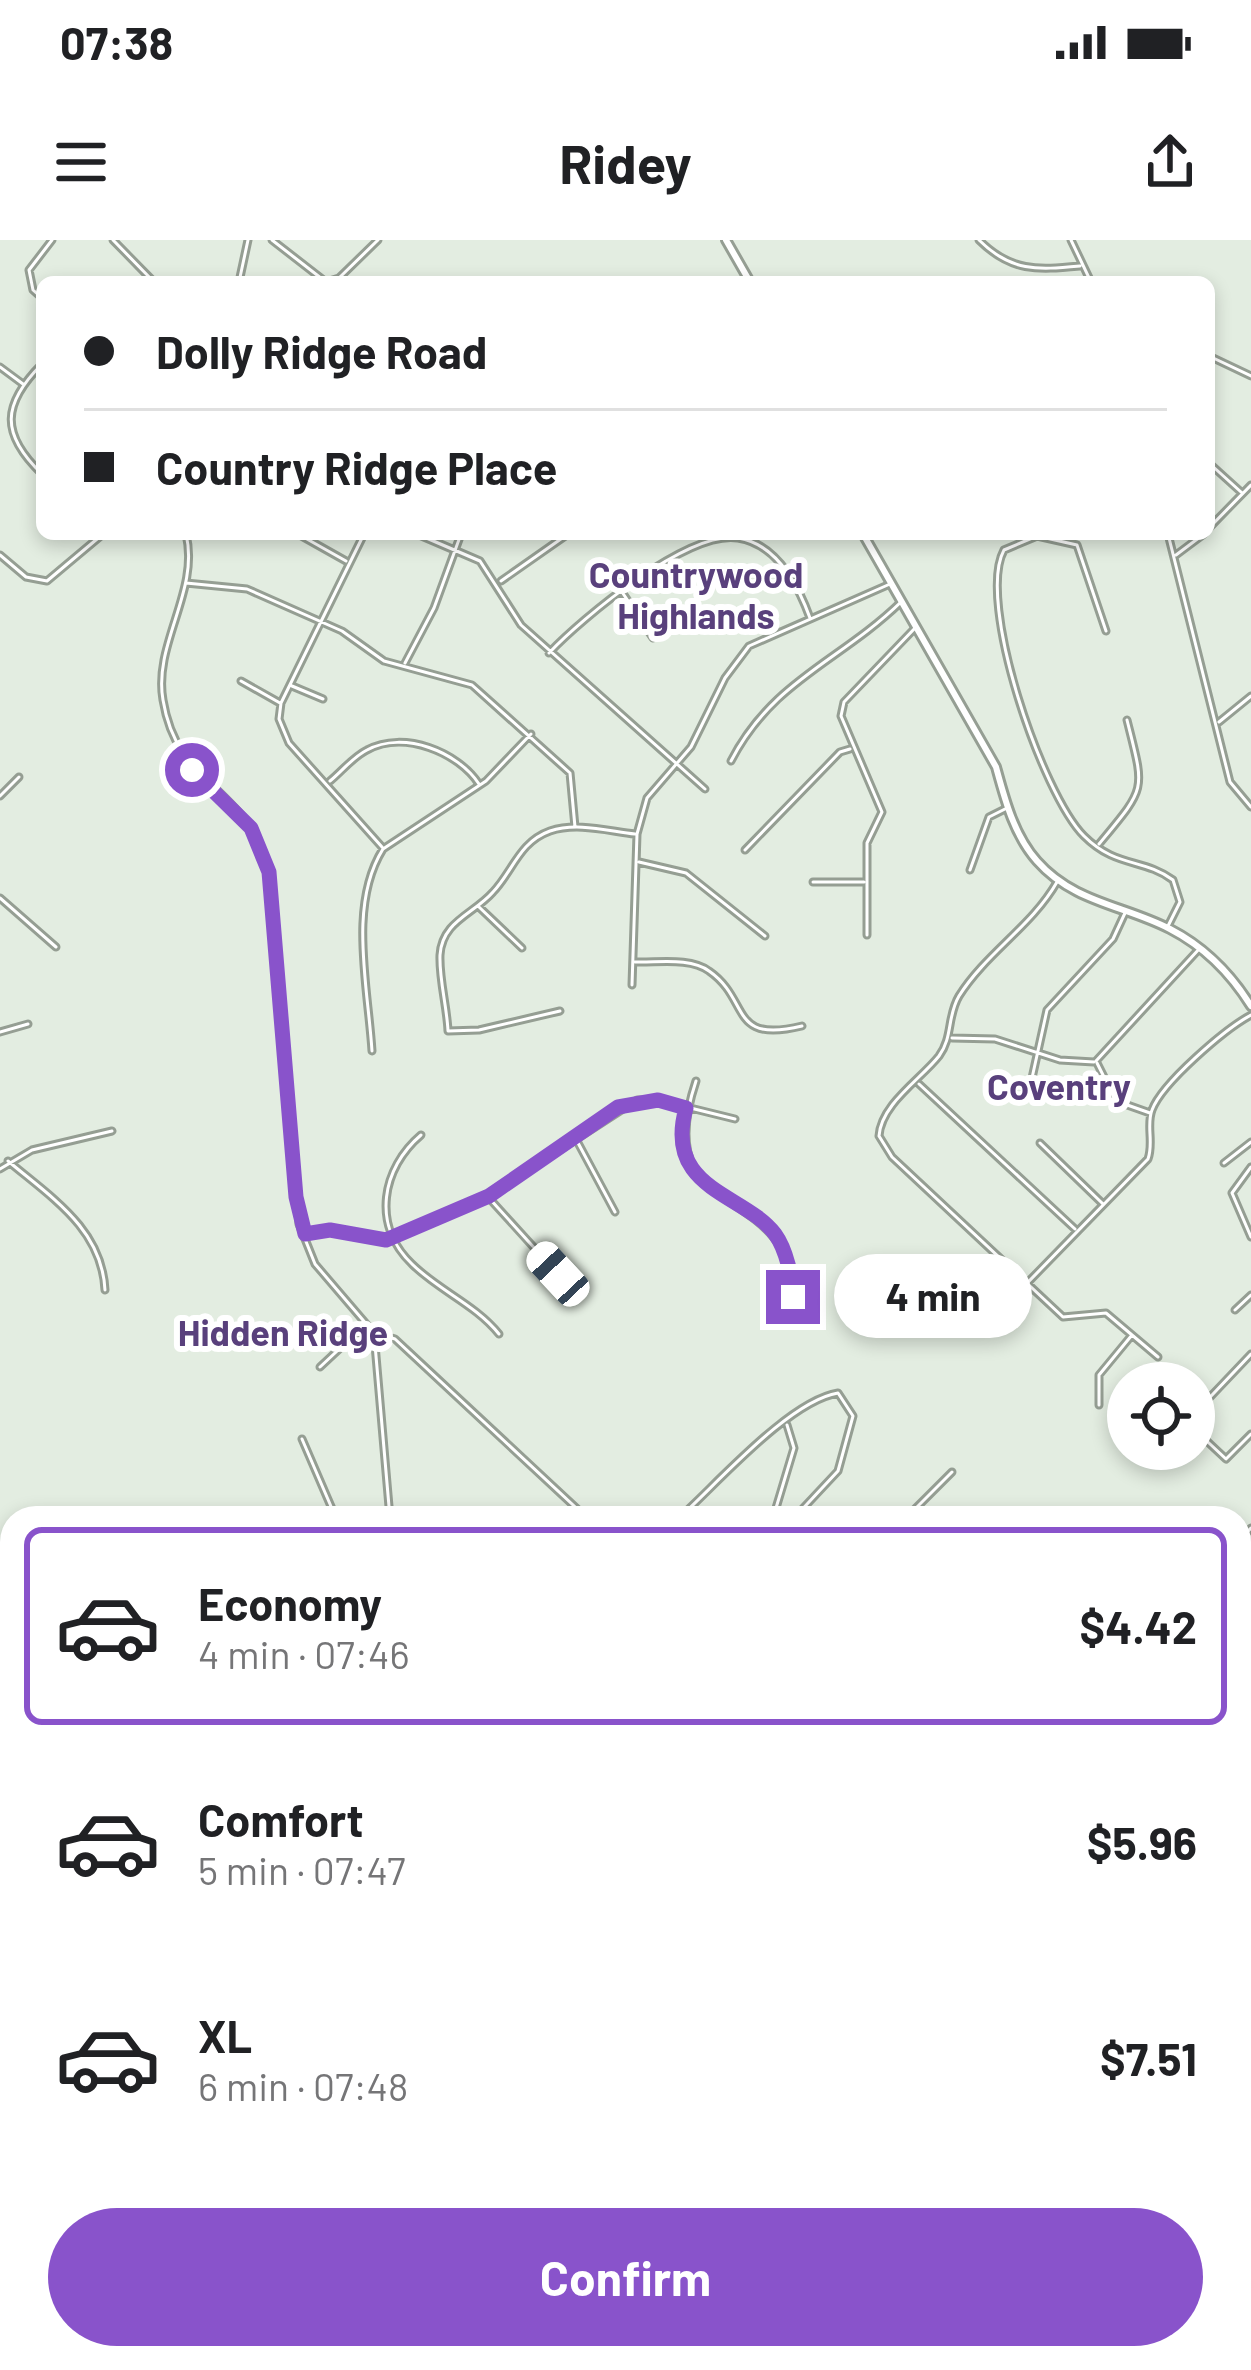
<!DOCTYPE html>
<meta charset="utf-8">
<style>
:root{--surface:#fff;--page:#f2f2f2;--text:#202124;--muted:#757577;--line:#e0e0e0;--accent:#8953cb}
body{margin:0;font-family:Barlow,sans-serif;background:var(--page);color:var(--text);height:100vh;display:flex;flex-direction:column;font-size:45px;white-space:nowrap}
*{box-sizing:border-box;margin:0}
p{font-size:39px;color:var(--muted)}
.icon{flex:none;width:66px;height:66px;fill:none;stroke:currentColor;stroke-width:2;stroke-linecap:round;stroke-linejoin:round}
.map{position:relative;flex:1;overflow:hidden}
.drawer{position:absolute;left:0px;top:1266px;width:1251px;height:864px;display:flex;flex-direction:column;background:var(--surface);border-radius:36px 36px 0 0;box-shadow:0 6px 18px #0003}
.drawer>*{flex:none}
.hud{position:absolute;left:36px;top:36px;width:1179px;height:264px;border-radius:18px;box-shadow:0 6px 18px #0003;display:grid;align-content:center;height:264px;padding:0 48px;background:var(--surface)}
.controls{position:absolute;left:1107px;top:1122px;display:grid;gap:24px}
.controls a{display:grid;place-items:center;width:108px;height:108px;border-radius:50%;background:var(--surface);box-shadow:0 6px 18px #0003;font-size:60px}
.end{position:absolute;width:54px;height:54px;margin:-27px;border:15px solid #8953cb;background:#fff;box-shadow:0 0 0 6px #fff}
.from{border-radius:50%}
.bubble{position:absolute;height:84px;border-radius:42px;background:var(--surface);box-shadow:0 6px 18px #0003;font-size:39px;font-weight:700;line-height:84px;text-align:center}
.car{position:absolute;width:36px;height:72px;margin:-36px -18px;border-radius:15px;box-shadow:0 0 9px 3px #0007;background:linear-gradient(#fff 24%,#345 0 40%,#fff 0 76%,#345 0 86%,#fff 0)}
.hud b{display:flex;align-items:center;gap:42px;height:114px;font-size:45px}
.hud b+b{border-top:3px solid var(--line)}
.hud i{width:30px;height:30px;background:var(--text)}
ul{padding:21px 0 0;list-style:none}
li{display:flex;align-items:center;gap:36px;height:198px;margin:0 24px 18px;padding:0 24px;border:6px solid transparent;border-radius:18px}
li div{flex:1}
li b{display:block;font-size:45px}
li em{font-style:normal;font-weight:700}
li.active{border-color:var(--accent)}
li>.icon{width:108px;height:108px;stroke-width:1.5}
.cta{display:flex;gap:24px;margin-top:auto;padding:24px 48px}
.cta a{flex:1;height:138px;border-radius:72px;background:var(--accent);color:#fff;font-size:48px;font-weight:700;line-height:138px;text-align:center}
.status{display:flex;justify-content:space-between;align-items:center;height:84px;padding:0 60px;background:var(--surface);direction:ltr}
.status svg{height:33px;fill:currentColor}
header{display:flex;justify-content:space-between;align-items:center;height:156px;padding:0 48px;background:var(--surface);font-size:54px;font-weight:700}
.map>svg:first-child{display:block}
.lines{fill:none;stroke-linecap:round;stroke-linejoin:round}
.street-casing{stroke:#959e93;stroke-width:9}
.secondary-casing{stroke:#959e93;stroke-width:12}
.street{stroke:#fff;stroke-width:3}
.secondary{stroke:#fff;stroke-width:6}
.route{stroke:#8953cb;stroke-width:15}
.labels{text-anchor:middle;dominant-baseline:central;stroke-width:12;stroke-linejoin:round;paint-order:stroke}
.neighbourhood-label{font-size:36px;font-weight:bold;fill:#59407c;stroke:#fff}
</style>
<div class="status"><b>07:38</b><svg viewBox="0 0 49 12"><path d="M0 12V9h3v3zM5 12V6h3v6zM10 12V3h3v9zM15 12V0h3v12zM26 1h20v11H26zM47 4h2v5h-2z"/></svg></div>
<header><svg class="icon" aria-label="menu" viewBox="0 0 24 24"><path d="M4 6h16M4 12h16M4 18h16"/></svg>Ridey<svg class="icon" aria-label="share" viewBox="0 0 24 24"><path d="M12 15V3M7 8l5-5 5 5M5 13v7h14v-7"/></svg></header>
<div class="map">
<svg width="1251" height="2130" viewBox="0 0 1251 2130">
<rect width="100%" height="100%" fill="#e3ede1"/>
<g class="lines">
<!-- street casing -->
<g class="street-casing">
<path id="street" d="M113,0L154,42
M272,0L326,42
M979,0C1011,32 1037,30 1080,26
M1071,0L1091,42
M239,42L248,0
M326,42L339,38L378,0
M42,58L33,50L29,30L52,0
M1209,116L1251,136
M42,124C2,164 0,194 42,234
M0,127L23,144
M1209,223L1241,252
M1209,288L1251,245
M186,294C200,351 153,404 163,460C174,528 216,539 252,588C260,600 264,617 269,631L299,984L315,1024L374,1093L390,1278
M298,294L346,321
M364,294L281,463L279,479L289,503L382,607
M417,294L480,321L521,385L705,549
M1168,294L1230,542L1251,567
M0,315L26,337L47,341L103,294
M1176,315L1204,294
M501,341L568,294
M186,343L247,349L342,391L384,421L472,445L570,533L575,587
M622,352L653,398
M1106,391L1077,305L1037,296L1004,310C976,361 1042,554 1084,596C1116,628 1143,618 1173,640L1180,662L1168,686
M549,413C582,378 688,290 738,298C777,304 798,345 810,378
M405,423L434,368L461,294
M241,441L280,463
M292,446L323,459
M1219,482L1251,456
M731,521C773,440 839,422 901,362
M330,541C342,531 353,517 367,510C404,490 458,512 479,544
M0,556L19,537
M1099,604C1147,546 1145,552 1127,480
M745,610L840,512L850,509
M639,622L686,633L765,696
M970,630L989,577L1005,569
M813,642H864
M1057,642C1032,686 986,713 959,756C947,776 953,797 939,816C921,839 881,864 879,896L892,917L1063,1077L1106,1073L1158,1117
M0,658L56,707
M479,667L522,708
M867,695V603L882,572L841,476L844,462L916,387
M635,722C657,723 690,717 709,731C751,760 728,804 802,786
M632,745L637,594L647,558L691,507L725,438L749,406L890,344
M560,771L479,790L448,791C447,767 439,739 440,715C442,681 474,674 493,652C513,631 519,602 550,591C577,582 608,591 635,594
M0,792L28,784
M952,798L995,799L1060,820L1094,822
M372,811C368,746 348,665 383,609L486,541L531,494
M1096,821L1200,708
M1097,823L1116,861L1150,873
M696,841C647,988 791,937 793,1057
M919,844L1075,989
M1035,853L1032,838L1047,770L1113,699L1125,673
M421,895C382,928 371,985 412,1024C438,1050 476,1065 499,1094
M577,901L615,972
M1040,903L1102,963
M8,921C52,958 102,989 105,1050
M1224,923L1251,902
M1251,927L1232,953L1251,997
M0,929L32,910L112,891
M489,958L558,1034
M307,994L330,990L386,1000L450,974L489,956L637,860H658L735,879
M939,1028L998,1073L1148,919C1154,903 1146,885 1152,870C1162,843 1225,789 1251,775
M1235,1070L1251,1055
M376,1093L395,1099L587,1278
M320,1127L366,1084
M1099,1165V1135L1132,1095
M1194,1174L1251,1114
M1194,1189L1226,1219L1251,1194
M302,1199L336,1278
M679,1278C717,1244 789,1161 838,1153L853,1176L838,1231L794,1278
M780,1278L776,1268L794,1208L787,1185
M906,1278L952,1232
M1251,1288L1240,1300L1251,1317
M1239,1432L1251,1445
M0,1633L12,1645
M1239,1972L1251,1976
M398,2118L399,2130
M1201,2118L1203,2130
M1081,2130L1091,2118"/>
</g>
<!-- secondary casing -->
<g class="secondary-casing">
<path id="secondary" d="M726,0L750,42
M863,294L996,527C1005,560 1014,595 1037,621C1074,663 1124,665 1170,689C1203,706 1231,734 1251,766
M0,1324L12,1360
M2,2130L12,2026"/>
</g>
<!-- street -->
<use href="#street" class="street"/>
<!-- secondary -->
<use href="#secondary" class="secondary"/>
</g>
<g class="lines">
<!-- route -->
<path class="route" d="M192,530L251,588L269,632L296,957L305,994L330,990L386,1000L489,956L618,867L658,860L686,868C663,950 744,953 775,994C786,1009 793,1039 793,1057"/>
</g>
<g class="labels">
<!-- neighbourhood labels -->
<g class="neighbourhood-label">
<text x="696" y="333">Countrywood<tspan x="696" dy="41">Highlands</tspan></text>
<text x="1059" y="845">Coventry</text>
<text x="283" y="1091">Hidden Ridge</text>
</g>
</g>
</svg>
<div class="controls">
<a><svg class="icon" aria-label="locate" viewBox="0 0 24 24"><circle cx="12" cy="12" r="6"/><path d="M12 2v4M12 18v4M2 12h4M18 12h4"/></svg></a>
</div>
<i class="end from" style="left:192px;top:530px"></i>
<i class="end" style="left:793px;top:1057px"></i>
<div class="bubble" style="left:834px;top:1014px;width:198px">4 min</div>
<i class="car" style="left:558px;top:1034px;rotate:317deg"></i>
<div class="hud">
<b><i class="from"></i>Dolly Ridge Road</b>
<b><i></i>Country Ridge Place</b>
</div>
<section class="drawer">
<ul>
<li class="active"><svg class="icon" aria-label="car" viewBox="0 0 24 24"><path d="M5 17H2v-5l4-1 3-4h7l3 4 3 1v5h-3M9 17h6M6 11h13"/><circle cx="7" cy="17" r="2"/><circle cx="17" cy="17" r="2"/></svg><div><b>Economy</b><p>4 min · 07:46</p></div><em>$4.42</em></li>
<li><svg class="icon" aria-label="car" viewBox="0 0 24 24"><path d="M5 17H2v-5l4-1 3-4h7l3 4 3 1v5h-3M9 17h6M6 11h13"/><circle cx="7" cy="17" r="2"/><circle cx="17" cy="17" r="2"/></svg><div><b>Comfort</b><p>5 min · 07:47</p></div><em>$5.96</em></li>
<li><svg class="icon" aria-label="car" viewBox="0 0 24 24"><path d="M5 17H2v-5l4-1 3-4h7l3 4 3 1v5h-3M9 17h6M6 11h13"/><circle cx="7" cy="17" r="2"/><circle cx="17" cy="17" r="2"/></svg><div><b>XL</b><p>6 min · 07:48</p></div><em>$7.51</em></li>
</ul>
<div class="cta"><a>Confirm</a></div>
</section>
</div>
